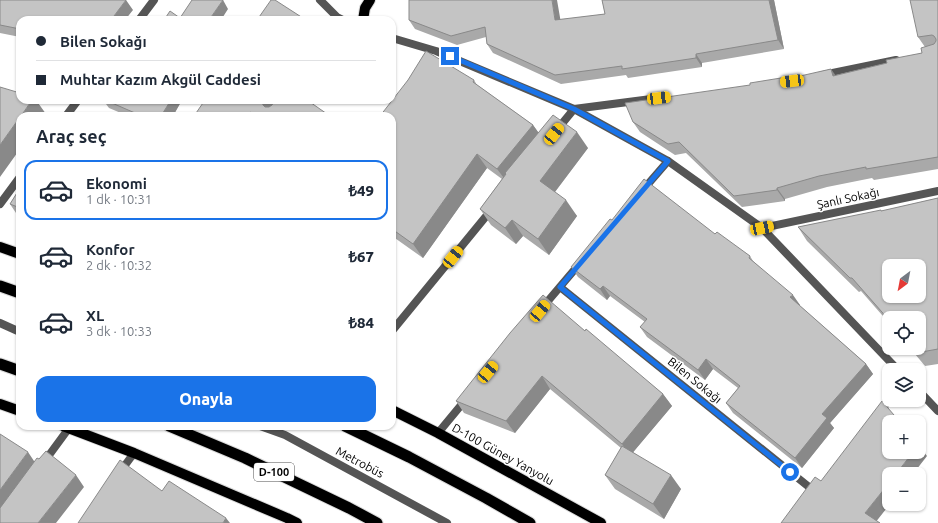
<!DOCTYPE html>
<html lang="tr">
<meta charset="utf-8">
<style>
:root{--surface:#fff;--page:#f6f6f7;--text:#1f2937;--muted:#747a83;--line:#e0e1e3;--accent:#1a73e8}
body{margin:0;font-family:Ubuntu,sans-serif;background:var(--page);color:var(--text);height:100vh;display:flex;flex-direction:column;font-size:15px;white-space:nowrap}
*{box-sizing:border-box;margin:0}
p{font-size:13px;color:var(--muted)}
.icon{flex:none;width:22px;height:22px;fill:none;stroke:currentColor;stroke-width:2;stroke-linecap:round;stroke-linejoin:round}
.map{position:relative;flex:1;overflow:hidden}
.drawer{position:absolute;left:16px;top:112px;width:380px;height:318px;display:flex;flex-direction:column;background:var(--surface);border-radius:12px;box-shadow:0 1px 3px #0004}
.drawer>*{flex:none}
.guide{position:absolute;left:16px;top:16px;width:380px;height:88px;border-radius:12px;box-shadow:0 1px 3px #0004;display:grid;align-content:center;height:88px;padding:0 20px;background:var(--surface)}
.needle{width:26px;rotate:212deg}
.tools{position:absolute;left:882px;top:259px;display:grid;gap:8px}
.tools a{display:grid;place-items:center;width:44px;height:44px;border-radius:8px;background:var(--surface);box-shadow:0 1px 3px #0004;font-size:20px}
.end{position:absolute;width:18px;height:18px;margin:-9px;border:5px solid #1a73e8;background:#fff;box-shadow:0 0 0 2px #fff}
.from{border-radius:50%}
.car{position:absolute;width:12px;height:24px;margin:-12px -6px;border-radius:5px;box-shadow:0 0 3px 1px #0007;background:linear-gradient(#f5c518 24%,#345 0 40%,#f5c518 0 76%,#345 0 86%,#f5c518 0)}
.guide b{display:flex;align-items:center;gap:14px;height:38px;font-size:15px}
.guide b+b{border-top:1px solid var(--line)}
.guide i{width:10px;height:10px;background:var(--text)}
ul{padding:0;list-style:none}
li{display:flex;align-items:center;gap:12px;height:60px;margin:0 8px 6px;padding:0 12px;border:2px solid transparent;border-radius:12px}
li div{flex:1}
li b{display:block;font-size:15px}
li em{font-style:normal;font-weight:800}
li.selected{border-color:var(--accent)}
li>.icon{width:36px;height:36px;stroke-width:1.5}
h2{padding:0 20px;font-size:18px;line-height:48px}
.button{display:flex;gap:8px;margin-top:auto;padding:8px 20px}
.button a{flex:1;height:46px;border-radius:12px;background:var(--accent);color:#fff;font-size:16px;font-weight:800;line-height:46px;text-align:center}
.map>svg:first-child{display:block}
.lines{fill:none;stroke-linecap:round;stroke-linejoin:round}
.primary-casing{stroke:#dbdbdb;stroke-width:12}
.trunk-casing{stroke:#dbdbdb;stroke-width:13}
.service{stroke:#555;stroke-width:8}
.minor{stroke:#555;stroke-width:8}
.tertiary{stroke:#555;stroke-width:8}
.primary{stroke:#000;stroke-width:10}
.trunk{stroke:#000;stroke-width:11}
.wall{fill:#a9a9a9}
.shaded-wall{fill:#898989}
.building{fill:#c4c4c4;stroke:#898989;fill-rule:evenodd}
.route{stroke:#1a73e8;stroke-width:5}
.labels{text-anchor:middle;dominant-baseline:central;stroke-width:3;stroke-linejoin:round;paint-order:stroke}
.shield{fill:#fff;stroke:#4c4c4c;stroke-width:1}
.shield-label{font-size:11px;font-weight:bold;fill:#000}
.street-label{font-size:12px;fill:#000;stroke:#fff}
</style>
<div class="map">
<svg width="938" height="523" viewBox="0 0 938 523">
<rect width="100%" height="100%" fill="#fff"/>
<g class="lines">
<!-- primary casing -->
<g class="primary-casing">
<path id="primary" d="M363,20L365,8L370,0
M0,247L20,254
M0,404L20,411
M392,410L438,433L601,523
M63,426L134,453L287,518L297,523"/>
</g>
<!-- trunk casing -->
<g class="trunk-casing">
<path id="trunk" d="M0,286L20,293
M0,364L20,371
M169,426L245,458L349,508L377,523
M345,426L409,457L486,498L530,523"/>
</g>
<!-- service -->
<path class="service" d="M0,323L20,332
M260,426L285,435L447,523"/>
<!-- minor -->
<path class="minor" d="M139,20L154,0
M823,75L896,60
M66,116L78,100
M556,131L574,109L659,98
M642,191L668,161
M0,204L20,177
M762,228L938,191
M560,287L814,491
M542,308L581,262
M392,331L492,209
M879,413L889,400
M438,433L467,398
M44,462L69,428
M120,472L134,453"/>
<!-- tertiary -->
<path class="tertiary" d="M320,0L337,17L343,20
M392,38L436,51L574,109L668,161L762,228L898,370
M919,391L938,411"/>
<!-- primary -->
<use href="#primary" class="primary"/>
<!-- trunk -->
<use href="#trunk" class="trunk"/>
</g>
<!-- wall -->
<path class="wall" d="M0,0L133,10L20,20V37L0,33Z
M602,0H774L784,49L702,63V67L628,78L626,75L561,84L493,53L487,44L486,37L457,45L415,29L409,20H560L605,14Z
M938,0V169L874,180L872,178L827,187L785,199V201L742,207L686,153L675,155L640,132L633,122L750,85L788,79L836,75L887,63L922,53L925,47L918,37Z
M474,80L477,85L533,125L538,132L588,148L555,192L577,216L549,255L523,236L516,244L491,225L480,209L502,179L487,168L423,258L392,236V116Z
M103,100H182L173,116H128L109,108Z
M20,188V217L18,216L10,204Z
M938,198V364L925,366L910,348H919L889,318V323L861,291L859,292L807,241L798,227L882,211Z
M612,220L715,234L750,256L753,261L800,305H799L866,364L873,374L830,423L834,428L802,468L733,413L726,403L738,388L713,369L705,380L647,337L640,327L645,322L610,296L607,300L578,277L571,267Z
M585,331L663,394L672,406L633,452L681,489L664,519L615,489L605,475L621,448L550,389L515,433L464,413L456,401Z"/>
<!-- shaded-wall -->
<path class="shaded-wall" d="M126,0L133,10L125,20H111Z
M223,0L228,9L221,20H209Z
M552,0H557L562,29L555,20Z
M769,0H774L784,49L778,40Z
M696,54L702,63V67L696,58Z
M831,69L839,80L833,76Z
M32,100H36L46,114L44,116H21Z
M171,100H182L173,116H161Z
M262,100H281L272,113L263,105L262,102Z
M250,112L253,116H247Z
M20,117V149L0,177V145Z
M533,125L543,139L505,173L509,180L507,182L497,169Z
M577,132L588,148L551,197L540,181Z
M477,154L487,168L423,258L413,244Z
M777,188L785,199V201L777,190Z
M566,200L577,216L549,255L538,239Z
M512,220L523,236L516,244L505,228Z
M603,286L610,296L607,300L600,289Z
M793,295L800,305L797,308L790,297Z
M706,359L713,369L705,380L698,370Z
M866,364L873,374L830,423L834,428L802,468L795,458L822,414Z
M542,376L550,389L515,433L506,421Z
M663,394L672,406L630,456L622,444Z
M919,445L927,456L913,474H896L913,452H919Z
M28,452L36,464L0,513V490Z
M76,475L84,487L56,523H38Z
M671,475L681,489L664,519L653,504Z
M889,483V504H890L875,523L865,513Z
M226,518L230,523H223Z"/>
<!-- building -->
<path class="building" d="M0,0H126L111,20H20V29L0,25Z
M192,0H223L209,20H164L170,11L180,18Z
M271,0H275L306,20H257Z
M409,0H552L555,20L605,14L602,0H769L778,40L696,54V58L622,69V66L555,75L487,44L485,27L451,36L409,20Z
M910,0H938V157L866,169V167L819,176L777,188V190L734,196L679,142L668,144L633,122L625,103L750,85V83L787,77V79L831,69L833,76L887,63L886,60L922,53L921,48L934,44L936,41V39L934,36L932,35L918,37Z
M426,51L474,80L473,82L533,125L497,169L477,154L413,244L392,229V116H380L408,80Z
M0,87L20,93V100H32L21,116H20V117L0,145Z
M105,100H171L161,116H142Z
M205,100H262V102L263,105L265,107H269L272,105L275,100H307L330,116H256L250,112L247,116H194Z
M553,115L577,132L540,181L566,200L538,239L512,220L505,228L480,209L506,174L505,173Z
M644,179L715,234L717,232L750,256L749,258L793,295L790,297L866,364L822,414L827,418L795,458L726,403L740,386L706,359L698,370L640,327L647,319L603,286L600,289L571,267L610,219L612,220Z
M20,188V208L10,204Z
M938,198V349L916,353L911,348H919V318H889V320L852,278H850L798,227L881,210V211ZM889,266H919V296H889Z
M543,295L585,331L586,329L663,394L622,444L542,376L506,421L456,401L510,333Z
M882,401L900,422H889V452H913L896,474H889V483L865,513L880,523H781L815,477L821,481Z
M0,434L28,452L0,490Z
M622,446L671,475L653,504L605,475Z
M46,451L76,475L38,523H0V508L37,458L39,459Z
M120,460L162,491L169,481L226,518L223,523H78Z"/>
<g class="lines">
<!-- route -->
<path class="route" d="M450,56L574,109L668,161L560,287L790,472"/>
</g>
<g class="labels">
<!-- shield labels -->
<rect class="shield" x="254" y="463" width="40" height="18" rx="3"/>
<g class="shield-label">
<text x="274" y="472">D-100</text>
</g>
<!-- street labels -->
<g class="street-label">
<text transform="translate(848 198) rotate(-12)">Şanlı Sokağı</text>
<text transform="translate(695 380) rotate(39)">Bilen Sokağı</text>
<text transform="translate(503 454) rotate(29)">D-100 Güney Yanyolu</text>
<text transform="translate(360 462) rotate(28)">Metrobüs</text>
</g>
</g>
</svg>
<div class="tools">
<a><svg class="needle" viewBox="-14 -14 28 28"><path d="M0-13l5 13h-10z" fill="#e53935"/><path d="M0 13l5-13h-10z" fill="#747a83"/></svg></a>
<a><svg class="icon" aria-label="locate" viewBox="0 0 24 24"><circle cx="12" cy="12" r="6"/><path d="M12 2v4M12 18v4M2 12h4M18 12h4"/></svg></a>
<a><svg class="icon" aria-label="layers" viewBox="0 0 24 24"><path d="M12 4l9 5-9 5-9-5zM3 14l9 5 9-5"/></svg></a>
<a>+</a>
<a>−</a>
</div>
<i class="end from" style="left:790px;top:472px"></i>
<i class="end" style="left:450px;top:56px"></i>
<i class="car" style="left:792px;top:81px;rotate:263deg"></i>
<i class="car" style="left:659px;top:98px;rotate:83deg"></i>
<i class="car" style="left:554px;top:134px;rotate:39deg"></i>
<i class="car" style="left:762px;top:228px;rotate:78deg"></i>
<i class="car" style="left:453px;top:257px;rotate:39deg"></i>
<i class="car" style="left:540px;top:311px;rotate:40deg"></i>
<i class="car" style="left:488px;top:372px;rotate:40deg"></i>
<div class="guide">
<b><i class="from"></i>Bilen Sokağı</b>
<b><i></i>Muhtar Kazım Akgül Caddesi</b>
</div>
<section class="drawer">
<h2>Araç seç</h2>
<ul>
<li class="selected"><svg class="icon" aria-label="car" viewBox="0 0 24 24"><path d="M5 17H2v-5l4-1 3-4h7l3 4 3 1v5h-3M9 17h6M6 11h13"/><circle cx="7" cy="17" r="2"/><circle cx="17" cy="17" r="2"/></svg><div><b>Ekonomi</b><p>1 dk · 10:31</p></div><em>₺49</em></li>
<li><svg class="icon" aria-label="car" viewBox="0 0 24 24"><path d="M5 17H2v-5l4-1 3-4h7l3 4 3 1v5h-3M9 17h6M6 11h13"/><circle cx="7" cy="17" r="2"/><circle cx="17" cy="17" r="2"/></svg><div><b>Konfor</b><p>2 dk · 10:32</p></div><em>₺67</em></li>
<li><svg class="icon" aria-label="car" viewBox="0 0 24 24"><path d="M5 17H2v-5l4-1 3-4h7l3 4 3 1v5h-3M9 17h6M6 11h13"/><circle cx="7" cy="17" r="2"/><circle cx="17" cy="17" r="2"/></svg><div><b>XL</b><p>3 dk · 10:33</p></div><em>₺84</em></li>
</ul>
<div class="button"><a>Onayla</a></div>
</section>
</div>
